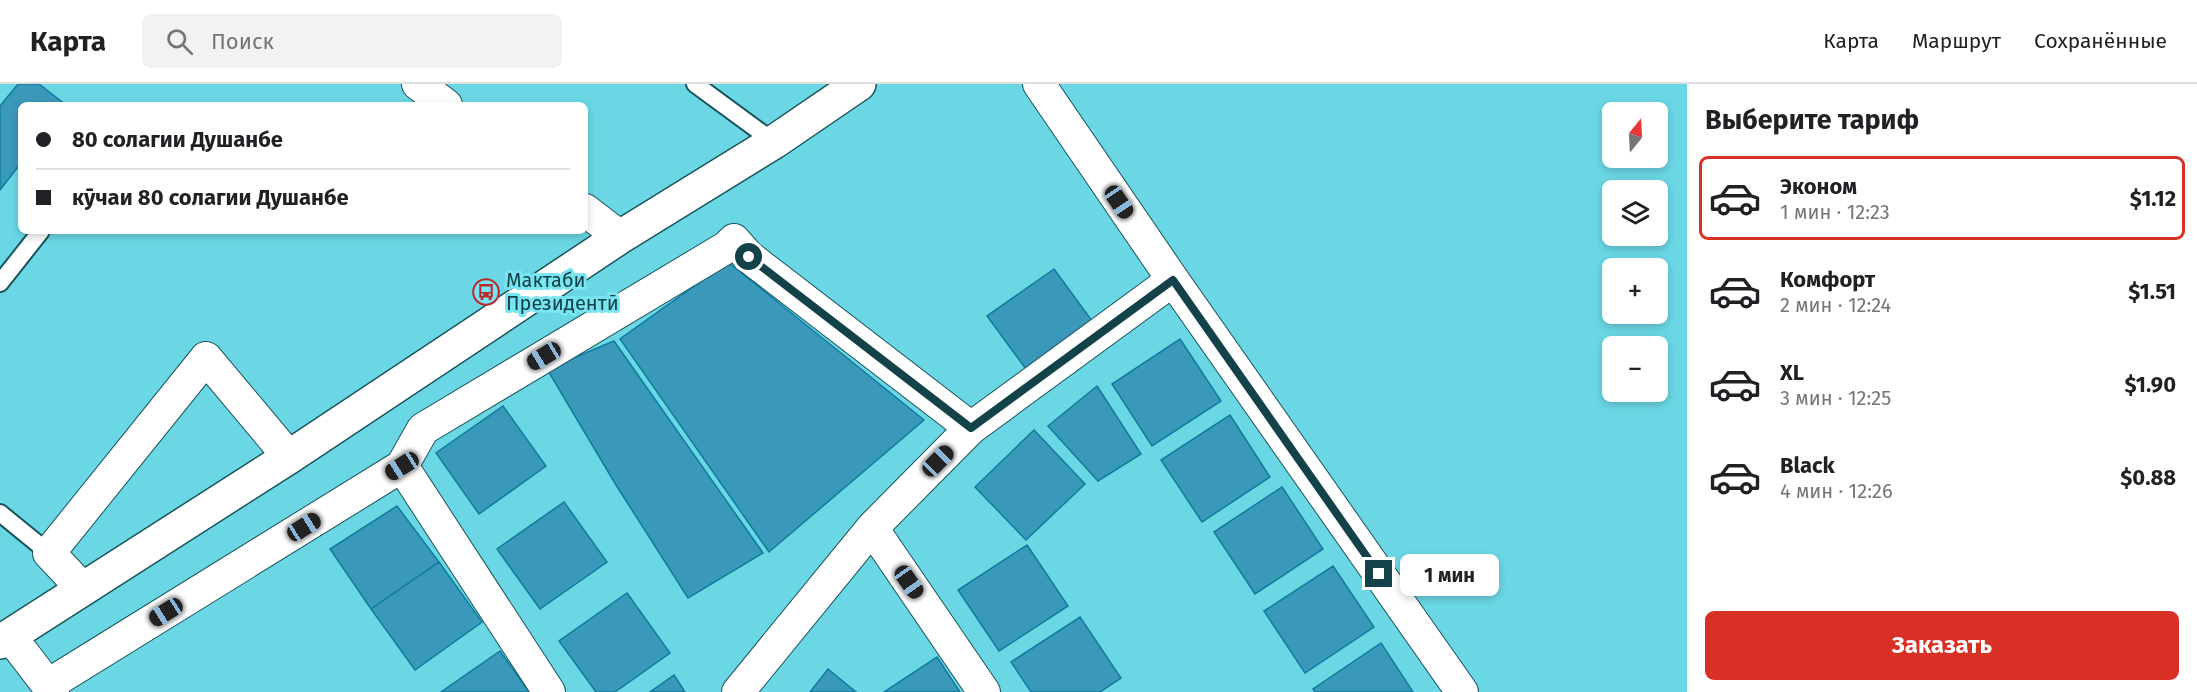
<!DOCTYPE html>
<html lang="ru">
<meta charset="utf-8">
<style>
:root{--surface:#fff;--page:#f2f2f2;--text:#202124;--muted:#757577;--line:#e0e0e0;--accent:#d93025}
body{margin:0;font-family:"Fira Sans",sans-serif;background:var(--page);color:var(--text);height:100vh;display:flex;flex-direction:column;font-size:22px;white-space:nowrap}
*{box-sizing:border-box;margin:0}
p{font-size:20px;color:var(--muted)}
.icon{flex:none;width:33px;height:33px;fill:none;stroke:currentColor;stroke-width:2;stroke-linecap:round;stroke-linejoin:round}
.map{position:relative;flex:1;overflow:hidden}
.sheet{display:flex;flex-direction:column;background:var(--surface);width:510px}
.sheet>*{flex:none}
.hud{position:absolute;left:18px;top:18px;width:570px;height:132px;border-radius:9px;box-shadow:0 3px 9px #0003;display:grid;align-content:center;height:132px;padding:0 18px;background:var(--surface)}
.needle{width:39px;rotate:18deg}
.buttons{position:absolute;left:1602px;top:18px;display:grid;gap:12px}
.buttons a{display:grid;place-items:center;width:66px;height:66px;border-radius:9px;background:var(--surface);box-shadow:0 3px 9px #0003;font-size:30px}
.end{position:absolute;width:27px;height:27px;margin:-14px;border:8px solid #134348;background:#fff;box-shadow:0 0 0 3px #fff}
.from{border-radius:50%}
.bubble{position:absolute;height:42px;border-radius:9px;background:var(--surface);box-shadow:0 3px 9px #0003;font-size:20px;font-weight:700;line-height:42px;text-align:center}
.car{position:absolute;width:18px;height:36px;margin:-18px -9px;border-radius:8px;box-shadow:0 0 4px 2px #0007;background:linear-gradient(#222 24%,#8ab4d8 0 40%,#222 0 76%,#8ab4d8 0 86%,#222 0)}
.hud b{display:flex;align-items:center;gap:21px;height:57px;font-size:22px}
.hud b+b{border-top:2px solid var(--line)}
.hud i{width:15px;height:15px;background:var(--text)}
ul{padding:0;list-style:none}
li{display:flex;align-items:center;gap:18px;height:84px;margin:0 12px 9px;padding:0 6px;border:3px solid transparent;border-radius:9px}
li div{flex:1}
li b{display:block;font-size:22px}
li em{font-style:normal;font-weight:700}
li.current{border-color:var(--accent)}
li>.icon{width:54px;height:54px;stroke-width:1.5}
h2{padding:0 18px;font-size:27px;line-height:72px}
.button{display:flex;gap:12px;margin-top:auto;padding:12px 18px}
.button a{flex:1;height:69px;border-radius:9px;background:var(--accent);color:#fff;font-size:24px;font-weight:700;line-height:69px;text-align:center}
header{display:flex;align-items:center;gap:36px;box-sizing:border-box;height:84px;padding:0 30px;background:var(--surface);border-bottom:2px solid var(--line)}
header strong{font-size:28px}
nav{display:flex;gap:33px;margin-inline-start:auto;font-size:21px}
.search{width:420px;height:54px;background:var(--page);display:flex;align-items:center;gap:15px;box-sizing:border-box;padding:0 21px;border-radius:9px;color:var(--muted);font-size:22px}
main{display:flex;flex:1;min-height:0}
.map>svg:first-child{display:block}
.building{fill:#3a99bb;stroke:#0e7c9d;stroke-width:1.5}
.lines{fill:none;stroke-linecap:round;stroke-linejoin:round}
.service-casing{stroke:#18545b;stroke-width:20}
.minor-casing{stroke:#18545b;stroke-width:34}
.secondary-casing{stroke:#18545b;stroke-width:36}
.service{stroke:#fff;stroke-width:16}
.minor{stroke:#fff;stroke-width:32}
.secondary{stroke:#fff;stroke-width:33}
.route{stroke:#134348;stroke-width:8}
.labels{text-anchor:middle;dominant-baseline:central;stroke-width:6;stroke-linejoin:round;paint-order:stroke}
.poi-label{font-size:20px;fill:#134348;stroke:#78e5f2;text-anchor:start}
</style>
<header>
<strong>Карта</strong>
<div class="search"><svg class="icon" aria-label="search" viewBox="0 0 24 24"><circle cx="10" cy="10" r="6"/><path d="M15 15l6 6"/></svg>Поиск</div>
<nav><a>Карта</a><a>Маршрут</a><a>Сохранённые</a></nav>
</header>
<main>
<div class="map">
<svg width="1687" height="608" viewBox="0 0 1687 608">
<rect width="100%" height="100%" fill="#6bd7e5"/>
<!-- building -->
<path class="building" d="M18,0H39L66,21H21V79L0,106V22Z
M728,178L924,336L769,468L620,255Z
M1054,185L1098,245L1031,292L987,232Z
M1180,255L1221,317L1152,362L1112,300Z
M614,257L763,469L688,514L616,401L547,285Z
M1097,302L1141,370L1098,397L1048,342Z
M503,322L546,382L479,430L436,369Z
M1230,331L1270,393L1202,438L1161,376Z
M1034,346L1085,400L1026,456L975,403Z
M1282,403L1323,465L1255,510L1214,448Z
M564,418L607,478L540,525L497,465Z
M397,422L439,478L371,525L330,465Z
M1027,461L1068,522L999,567L958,506Z
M439,478L482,538L415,586L371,525Z
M1333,482L1374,543L1305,589L1264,527Z
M627,509L670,569L615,608H596L559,557Z
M1080,533L1121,594L1100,608H1031L1011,578Z
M1381,559L1413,608H1315L1313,605Z
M500,567L529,608H441Z
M937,573L960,608H884Z
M828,585L856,608H810Z
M674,591L685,608H650Z"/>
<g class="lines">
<!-- service casing -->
<g class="service-casing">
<path id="service" d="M695,0L774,58
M0,199L41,147
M0,429L49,469"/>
</g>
<!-- minor casing -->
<g class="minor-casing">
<path id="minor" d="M418,0L446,21
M1039,0L1173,196L1462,608
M585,126L620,153
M402,382L549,608
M872,444L984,608
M82,504L49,469L206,274L289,373
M10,552L53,608
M48,601L402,382L423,345L727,163L734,156L749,173L971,344
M738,608L872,444L971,344L1173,196"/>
</g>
<!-- secondary casing -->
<g class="secondary-casing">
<path id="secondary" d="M0,558L289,373L620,153L774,58L859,0"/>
</g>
<!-- service -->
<use href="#service" class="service"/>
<!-- minor -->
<use href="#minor" class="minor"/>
<!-- secondary -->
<use href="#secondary" class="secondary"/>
</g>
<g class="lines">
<!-- route -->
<path class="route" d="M749,173L971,344L1173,196L1379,490"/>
</g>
<!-- icons -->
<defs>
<g id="bus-ring" transform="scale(1.35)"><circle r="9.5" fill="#78e5f2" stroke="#ba2a2a" stroke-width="1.5"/><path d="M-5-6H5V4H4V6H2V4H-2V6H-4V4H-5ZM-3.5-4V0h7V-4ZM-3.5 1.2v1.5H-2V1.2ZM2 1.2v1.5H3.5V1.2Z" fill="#ba2a2a"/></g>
</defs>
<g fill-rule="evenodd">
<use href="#bus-ring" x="486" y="208"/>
</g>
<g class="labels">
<!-- poi labels -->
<g class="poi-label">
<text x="506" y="196">Мактаби<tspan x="506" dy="23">Президентӣ</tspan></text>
</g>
</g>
</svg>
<div class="buttons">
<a><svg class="needle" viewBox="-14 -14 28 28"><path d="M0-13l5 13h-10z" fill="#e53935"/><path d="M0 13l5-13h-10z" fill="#757577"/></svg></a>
<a><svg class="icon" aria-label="layers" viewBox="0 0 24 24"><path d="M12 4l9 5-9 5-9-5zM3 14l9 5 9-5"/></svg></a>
<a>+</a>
<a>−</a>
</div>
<i class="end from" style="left:749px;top:173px"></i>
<i class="end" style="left:1379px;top:490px"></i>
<div class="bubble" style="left:1400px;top:470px;width:99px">1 мин</div>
<i class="car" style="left:1119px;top:118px;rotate:146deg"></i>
<i class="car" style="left:544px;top:272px;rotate:239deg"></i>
<i class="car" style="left:938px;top:377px;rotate:45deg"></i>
<i class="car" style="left:402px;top:382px;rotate:238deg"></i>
<i class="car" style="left:304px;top:443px;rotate:58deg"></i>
<i class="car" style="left:909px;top:498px;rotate:145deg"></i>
<i class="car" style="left:166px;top:528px;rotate:238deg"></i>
<div class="hud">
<b><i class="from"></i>80 солагии Душанбе</b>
<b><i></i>кӯчаи 80 солагии Душанбе</b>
</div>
</div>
<section class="sheet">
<h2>Выберите тариф</h2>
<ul>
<li class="current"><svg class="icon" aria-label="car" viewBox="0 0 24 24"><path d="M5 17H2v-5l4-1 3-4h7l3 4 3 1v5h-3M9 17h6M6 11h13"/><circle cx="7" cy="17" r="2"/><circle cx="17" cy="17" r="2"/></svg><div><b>Эконом</b><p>1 мин · 12:23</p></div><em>$1.12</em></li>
<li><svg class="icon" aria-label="car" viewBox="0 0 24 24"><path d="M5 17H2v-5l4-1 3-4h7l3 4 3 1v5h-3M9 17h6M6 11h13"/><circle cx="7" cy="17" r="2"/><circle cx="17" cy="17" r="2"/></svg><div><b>Комфорт</b><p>2 мин · 12:24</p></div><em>$1.51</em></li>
<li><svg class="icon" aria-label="car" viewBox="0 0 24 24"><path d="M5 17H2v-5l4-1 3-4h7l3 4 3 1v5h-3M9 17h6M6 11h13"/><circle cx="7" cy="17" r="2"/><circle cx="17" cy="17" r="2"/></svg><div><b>XL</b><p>3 мин · 12:25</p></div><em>$1.90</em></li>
<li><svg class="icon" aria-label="car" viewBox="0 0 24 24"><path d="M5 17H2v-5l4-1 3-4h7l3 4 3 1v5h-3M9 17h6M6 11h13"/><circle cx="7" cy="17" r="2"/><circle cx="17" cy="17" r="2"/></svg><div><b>Black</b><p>4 мин · 12:26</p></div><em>$0.88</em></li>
</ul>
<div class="button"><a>Заказать</a></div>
</section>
</main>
